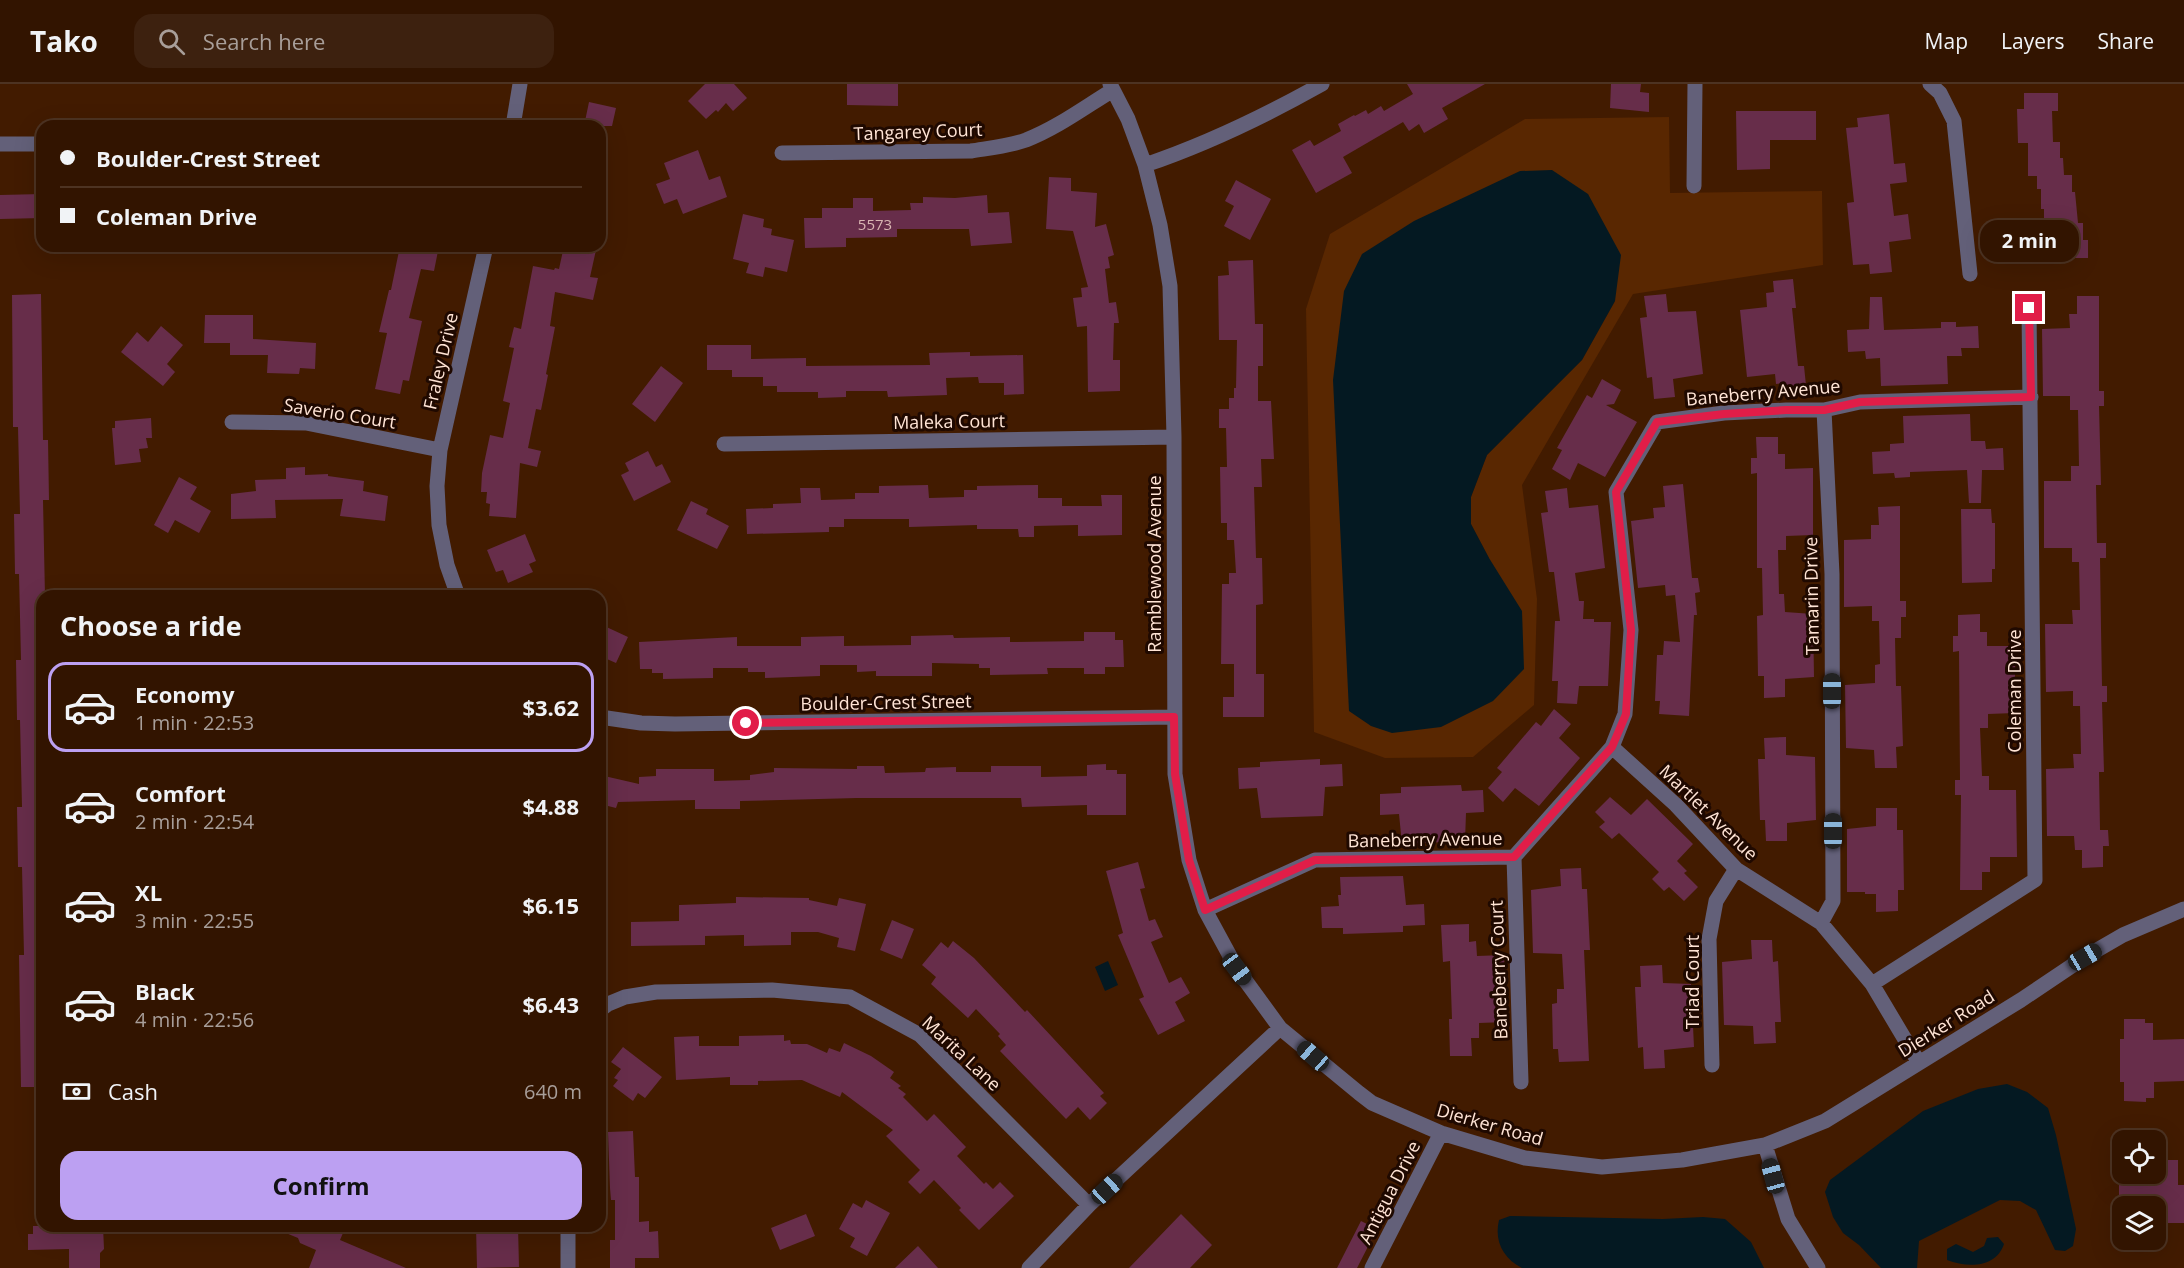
<!DOCTYPE html>
<meta charset="utf-8">
<style>
:root{--surface:#321400;--page:#3d210f;--text:#f1f3f6;--muted:#a89e99;--line:#4d3322;--accent:#bca0f2}
body{margin:0;font-family:"Open Sans",sans-serif;background:var(--page);color:var(--text);height:100vh;display:flex;flex-direction:column;font-size:22px;white-space:nowrap}
*{box-sizing:border-box;margin:0}
p{font-size:20px;color:var(--muted)}
.icon{flex:none;width:33px;height:33px;fill:none;stroke:currentColor;stroke-width:2;stroke-linecap:round;stroke-linejoin:round}
.map{position:relative;flex:1;overflow:hidden}
.side{position:absolute;left:36px;top:506px;width:570px;height:642px;display:flex;flex-direction:column;background:var(--surface);border-radius:18px;box-shadow:0 6px 24px #0002,0 0 0 2px var(--line)}
.side>*{flex:none}
.banner{position:absolute;left:36px;top:36px;width:570px;height:132px;border-radius:18px;box-shadow:0 6px 24px #0002,0 0 0 2px var(--line);display:grid;align-content:center;height:132px;padding:0 24px;background:var(--surface)}
.buttons{position:absolute;left:2112px;top:1046px;display:grid;gap:12px}
.buttons a{display:grid;place-items:center;width:54px;height:54px;border-radius:12px;background:var(--surface);box-shadow:0 6px 24px #0002,0 0 0 2px var(--line);font-size:30px}
.end{position:absolute;width:27px;height:27px;margin:-14px;border:8px solid #e11d48;background:#fff;box-shadow:0 0 0 3px #fff}
.from{border-radius:50%}
.bubble{position:absolute;height:42px;border-radius:18px;background:var(--surface);box-shadow:0 6px 24px #0002,0 0 0 2px var(--line);font-size:20px;font-weight:700;line-height:42px;text-align:center}
.car{position:absolute;width:18px;height:36px;margin:-18px -9px;border-radius:8px;box-shadow:0 0 4px 2px #0007;background:linear-gradient(#222 24%,#8ab4d8 0 40%,#222 0 76%,#8ab4d8 0 86%,#222 0)}
.banner b{display:flex;align-items:center;gap:21px;height:57px;font-size:22px}
.banner b+b{border-top:2px solid var(--line)}
.banner i{width:15px;height:15px;background:var(--text)}
ul{padding:0;list-style:none}
li{display:flex;align-items:center;gap:18px;height:90px;margin:0 12px 9px;padding:0 12px;border:3px solid transparent;border-radius:18px}
li div{flex:1}
li b{display:block;font-size:22px}
li em{font-style:normal;font-weight:700}
li.on{border-color:var(--accent)}
li>.icon{width:54px;height:54px;stroke-width:1.5}
h2{padding:0 24px;font-size:27px;line-height:72px}
.pay{display:flex;align-items:center;gap:15px;height:66px;padding:0 24px;font-size:22px}
.pay p{margin-inline-start:auto}
.button{display:flex;gap:12px;margin-top:auto;padding:12px 24px}
.button a{flex:1;height:69px;border-radius:18px;background:var(--accent);color:#111;font-size:24px;font-weight:700;line-height:69px;text-align:center}
header{display:flex;align-items:center;gap:36px;box-sizing:border-box;height:84px;padding:0 30px;background:var(--surface);border-bottom:2px solid var(--line)}
header strong{font-size:28px}
nav{display:flex;gap:33px;margin-inline-start:auto;font-size:21px}
.search{width:420px;height:54px;background:var(--page);display:flex;align-items:center;gap:15px;box-sizing:border-box;padding:0 21px;border-radius:18px;color:var(--muted);font-size:22px}
.map>svg:first-child{display:block}
.green{fill:#592701;fill-rule:evenodd}
.water{fill:#041922}
.building{fill:#672d4a}
.lines{fill:none;stroke-linecap:round;stroke-linejoin:round}
.minor{stroke:#636079;stroke-width:15}
.route{stroke:#e11d48;stroke-width:8}
.labels{text-anchor:middle;dominant-baseline:central;stroke-width:6;stroke-linejoin:round;paint-order:stroke}
.number-label{font-size:15px;fill:#d9b6b2}
.street-label{font-size:18px;fill:#ffe4d5;stroke:#1f0900}
</style>
<header>
<strong>Tako</strong>
<div class="search"><svg class="icon" aria-label="search" viewBox="0 0 24 24"><circle cx="10" cy="10" r="6"/><path d="M15 15l6 6"/></svg>Search here</div>
<nav><a>Map</a><a>Layers</a><a>Share</a></nav>
</header>
<div class="map">
<svg width="2184" height="1184" viewBox="0 0 2184 1184">
<rect width="100%" height="100%" fill="#421b00"/>
<!-- green -->
<path class="green" d="M1669,33L1670,109L1822,107L1823,181L1633,210L1522,401L1537,515L1534,621L1473,673L1385,674L1314,648L1306,225L1330,150L1525,35ZM1588,110L1615,217L1582,276L1487,371L1471,413V440L1489,474L1371,642Z"/>
<!-- water -->
<path class="water" d="M1552,86L1588,110L1621,171L1615,217L1582,276L1487,371L1471,413V440L1489,474L1522,527L1524,585L1493,617L1441,643L1392,649L1371,642L1349,627L1333,296L1344,207L1362,170L1414,137L1520,87Z
M1108,877L1118,901L1105,907L1095,883Z
M2007,1000L2027,1008L2048,1024L2056,1051L2076,1145L2073,1162L2065,1167L2055,1166L2036,1126L2020,1117L2000,1116L1919,1157L1917,1184H1881L1859,1161L1843,1149L1833,1133L1825,1108L1830,1096L1923,1027L1978,1005Z
M1510,1132L1663,1135L1703,1133L1725,1135L1751,1158L1764,1184H1522C1503,1174 1494,1157 1499,1136Z
M1998,1153L2004,1160C1996,1184 1968,1184 1947,1176V1165L1956,1160L1973,1168L1984,1162L1987,1154Z"/>
<!-- building -->
<path class="building" d="M705,0H734L747,14L733,27L726,19L718,28L716,26L706,35L688,17Z
M847,0H898V22L847,21Z
M1407,0H1485L1442,24L1448,35L1424,49L1419,40L1409,47L1403,38L1343,73L1352,89L1316,109L1292,66L1310,56L1314,62L1341,47L1338,40L1354,31L1355,32L1366,26L1368,30L1381,22L1384,27L1413,10Z
M1611,0H1641L1640,8L1649,9V28L1610,24Z
M2024,9H2058V27H2052L2053,58H2060V74H2063L2064,91H2072V108H2075L2078,139H2083V156H2088V174H2053V157H2049V139H2044V125H2041V105H2037V92H2028V59H2018L2017,25H2024Z
M589,18L616,24L612,42H584Z
M1736,27H1816V56H1770V85L1737,86Z
M1889,30L1894,80L1905,79L1907,98L1890,100L1894,132L1908,130L1911,155L1889,158L1892,188L1870,190L1869,180L1853,181L1847,119L1854,118L1846,44L1858,43L1857,34Z
M698,66L709,96L720,92L727,113L683,130L677,115L664,120L656,100L670,95L664,79Z
M1049,93L1071,94V107L1097,109L1095,143L1106,140L1114,171L1108,173L1110,184L1105,185L1109,219L1116,218L1119,239H1114L1113,276H1120V307L1088,308L1087,242L1077,243L1073,214L1082,213L1081,204L1088,203L1073,147L1046,145Z
M1236,96L1271,115L1250,156L1224,142L1234,122L1225,117Z
M42,110V134L0,135V111Z
M987,111L988,129L1009,128L1012,159L971,162L969,145H897V153L846,154V163L805,164L804,134H822V124H853V114H873V127L911,126L910,119H923V113L955,114Z
M743,130L764,135L763,143L772,145L771,151L794,156L787,188L765,183L763,193L746,189L749,179L733,175Z
M400,162H439L434,187L421,185L409,234L422,237L409,297L403,296L400,310L375,305L387,249L379,248L389,206H391Z
M564,162L596,166L590,193L598,194L593,216L555,208L550,242L555,243L546,290L548,291L541,326L536,325L528,364L541,367L537,383L520,379L516,434L489,432L490,420L486,419L487,408H481L482,389L490,351L503,354L510,319L503,317L514,264L509,263L514,243L521,245L533,182L554,186L555,184L559,185Z
M1253,176L1255,240H1263V282H1258V317H1271L1274,375H1261L1262,403H1254L1256,474H1262L1263,520L1256,521V590H1264V633H1223V613H1234V580H1221L1222,500H1229V489H1236L1234,456H1227V439H1221L1220,383H1227L1226,344H1219V325H1229V314H1234V304H1236L1237,256H1219L1218,192L1229,191L1228,177Z
M1793,195L1796,224H1792L1798,282H1804L1807,311L1785,314L1783,299L1776,300L1775,290L1747,293L1740,226L1767,223L1766,209L1774,208L1773,197Z
M41,210L43,356H48L49,416H43L45,512H42V1003H21L19,871H24L22,783H18L17,723H22L20,636H17L16,576H21L19,490H15L14,430H20L18,343H13L12,211Z
M1666,210L1668,228L1696,227L1703,290L1673,295L1675,313L1654,315L1652,293L1647,294L1640,234L1647,233L1644,212Z
M2077,212H2099V307H2104V322H2099L2101,401H2096L2097,459H2106V474H2100L2101,544L2102,602H2107V618H2102L2104,688H2099L2100,746H2108L2109,762H2103V783L2082,784V766H2075L2074,752H2047L2046,685L2074,684L2073,670H2081L2080,622H2073V607L2046,608L2045,540H2073L2072,526H2080L2079,478H2072V464H2044V397H2071V382H2079L2078,326H2070V312H2043L2042,245L2070,244L2069,230H2077Z
M1870,213H1882L1884,246L1941,244V238H1956V243L1978,242L1979,264H1961L1962,272H1947L1948,300L1881,302L1880,274L1866,275L1865,267L1848,268L1847,246L1869,245Z
M205,231H253V255L316,259L315,285L300,284L299,290L267,289L268,271H230V259H204Z
M161,242L183,261L167,280L175,288L163,302L121,268L137,248L148,258Z
M707,261H751V275L806,274V282L930,281L929,269L970,268V272L1023,271L1024,310L1004,311V299H979L978,293L946,294L947,311L888,313L887,307H846V313L818,314V308H777V302H763V293H732V286H707Z
M661,282L683,299L655,338L632,320Z
M1602,295L1621,306L1614,320L1606,321L1637,338L1605,393L1578,379L1570,396L1552,385L1562,366L1557,364L1587,311L1592,314Z
M1970,330L1971,357H1985L1986,365L2003,364L2004,386H1982L1981,419H1969L1967,386L1910,388V393L1895,394L1894,389L1873,390L1872,368L1890,367V360L1904,359L1903,332Z
M151,334L152,354H146L148,364L139,365L141,378L115,381L112,344H115V337Z
M1756,353H1778V370H1785V385L1813,384V451L1786,452V466H1778L1779,510H1784L1785,528L1813,530L1814,593L1785,595V613L1764,614V592H1758L1757,532L1763,531L1762,484H1757V389L1751,390V374H1757Z
M648,367L656,383L662,380L671,398L634,417L621,391L629,387L625,379Z
M305,383V391L328,390V392L364,397L363,407L388,412L385,437L340,432L343,415L275,416L276,434L231,435V410L256,407L255,396L286,395V384Z
M179,393L197,403L190,415L211,427L199,449L175,436L168,449L154,441Z
M1683,400L1692,494H1698L1700,508L1695,509L1697,531H1694L1689,632L1659,630L1660,617H1655L1657,571H1663L1664,557L1680,558L1675,511L1666,512L1665,501L1638,504L1631,437L1654,434L1653,424L1665,423L1663,402Z
M928,401L929,414L964,413V406H977V402L1038,401V414H1062V422H1102L1101,411H1122V451L1078,452V441L1034,442V453H1019L1018,445H977V441L909,443V435H844V443H829V448L747,450L746,425L773,424V420L801,419L800,404H820L821,416L855,415V409H879V402Z
M1567,404L1569,424L1598,421L1605,484L1575,489L1579,517H1584L1583,535H1594V538H1611L1608,602H1579L1577,620L1557,619L1558,597H1552L1555,537H1560L1554,488H1549L1541,429L1548,428L1545,407Z
M691,417L708,425L706,430L729,442L717,465L677,446Z
M1900,422V517H1906V533H1901V554H1895L1896,602H1901L1903,662L1896,663L1897,684H1875L1874,666L1846,664L1845,601L1875,599V581L1880,580L1879,537H1872V522L1844,523V456L1871,455V441H1879L1878,423Z
M1961,425H1991L1992,439H1995V485H1992V498L1962,499Z
M525,450L536,477L529,480L533,488L508,499L503,486L496,488L487,466Z
M1980,530V548H1987V562H2015V629L1988,630V644H1980L1982,692H1989V706H2016L2017,773H1990V788H1982V806H1960L1961,711H1955V696H1960L1959,567L1953,568V552H1958V531Z
M600,540L628,553L616,579L600,572Z
M1084,548H1115V556H1123L1124,583H1105V590H1084V584H1047L1048,590L990,591V584H979V580L932,579V592H876V587L857,588V581H820V592L765,594V588H748V584H713V594L663,595V589H652V585H640L639,558L737,553V562H801V553L844,552V562L911,561V552L953,551L954,554L1010,553V558L1084,557Z
M1554,625L1571,640L1559,654L1580,674L1539,722L1515,704L1503,718L1488,704L1502,688L1497,684L1536,638L1541,642Z
M1786,653V671L1815,673L1816,736L1787,739V757H1766L1765,736H1760L1758,675H1765L1764,654Z
M1320,675V681L1342,680L1343,702L1325,703L1323,732L1261,734L1257,704L1239,705L1238,684L1260,683V678Z
M1106,680V686H1117V690H1126V731H1087V721L1022,723L1021,714H857L740,717V725H695V716L618,718L616,724L600,720V691L639,700V693L656,692V685H714V697L750,696V691L774,688V684L857,685V682H884L885,689L925,688L926,684L956,683V688H991V682H1041V693L1087,692V681Z
M1461,701L1462,707L1483,706L1484,728L1466,729L1465,757L1402,760L1399,730L1380,731V710L1401,709V703Z
M1610,713L1631,731L1647,715L1693,760L1677,777L1687,787L1684,789L1698,803L1684,817L1669,803L1664,807L1652,795L1659,788L1619,749L1612,755L1599,743L1605,738L1595,728Z
M1876,724H1897V746H1903L1904,806H1898V827L1876,828V810H1865V808H1847V745L1876,742Z
M1138,778L1145,804L1140,805L1149,837L1155,835L1163,853L1151,858L1169,899L1181,893L1190,909L1175,918L1185,937L1158,951L1139,915L1144,913L1118,851L1123,849L1106,787Z
M1581,784L1582,805H1587L1590,866H1584L1589,977L1559,978L1558,965H1553L1552,920L1557,919V905H1564L1562,870L1533,869L1531,806L1561,802L1560,785Z
M1403,792L1406,821L1424,820L1425,841L1403,842V848L1343,850V844H1322L1321,823L1339,822L1338,811H1341L1340,793Z
M736,813L809,814V816L837,822L839,814L866,820L855,867L837,863L839,854L818,848H791V861L744,862V851L705,852V861L631,862V838L679,837V821L736,819Z
M892,836L914,845L902,875L880,866Z
M1469,840V858L1476,857L1477,872L1504,871L1506,938L1479,939V954H1471L1472,972H1450L1449,935H1452L1450,877L1443,878L1441,841Z
M1751,856H1772L1773,878L1778,877L1781,938H1775L1776,959L1754,960L1753,942L1724,941L1722,878L1752,875Z
M953,857L974,874L1025,928L1027,926L1104,1009L1100,1012L1107,1019L1090,1036L1078,1023L1066,1035L1000,967L1006,961L998,952L1000,950L976,925L968,934L931,900L936,893L922,881L941,858L948,864Z
M1662,881L1663,899L1691,900L1694,963L1664,966L1665,984L1644,985L1643,963L1638,964L1635,903H1641L1640,882Z
M2124,935H2145V939H2153V956L2184,955V997L2154,998V1014H2146V1018L2124,1017V998H2120V955H2124Z
M784,951V957L790,956L791,960H807L827,969L829,964L840,968L844,959L871,972L894,988L890,994L901,1002L898,1004L906,1010L903,1013L927,1037L934,1030L966,1063L957,1072L984,1100L986,1098L993,1105L1000,1098L1014,1112L979,1146L959,1126L961,1124L934,1096L920,1110L908,1098L920,1086L886,1052L893,1046L842,1008L840,1013L802,996L758,997V1001H730V993L676,996L674,953L699,952V962H739V952Z
M623,963L662,993L645,1014L638,1009L633,1017L613,1002L618,996L614,994L621,985L611,978Z
M633,1047L635,1093H639V1138L649,1137V1148L658,1147L659,1174H635V1184H610V1156H615V1116H611L610,1104L608,1048Z
M2156,1076H2178V1101H2184V1139H2156V1122H2119V1100L2154,1099Z
M866,1116L890,1129L867,1172L850,1163L855,1154L839,1145L853,1119L862,1124Z
M806,1130L815,1152L780,1166L771,1144Z
M1181,1130L1212,1161L1190,1184H1129Z
M1361,1137L1377,1145L1357,1184H1337Z
M33,1142H103L104,1165L100,1169V1184H69V1165L28,1166V1150H33Z
M269,1142H346L340,1156L406,1184H309L316,1166L300,1159L298,1154Z
M476,1142H518L519,1183L477,1184Z
M918,1162L938,1184H895Z"/>
<g class="lines">
<!-- minor -->
<path class="minor" d="M1110,0L1128,35L1145,81L1160,141L1170,202L1174,353L1175,690L1189,776L1205,826L1237,885L1280,944L1359,1009L1372,1019L1441,1049L1525,1074L1602,1083L1682,1076L1765,1061L1825,1037L2021,916L2085,873L2123,851L2184,825
M1930,0L1940,9L1954,37L1970,190
M513,42L520,0
M0,60H42
M782,69L971,67C989,64 1009,62 1026,56C1057,44 1085,23 1113,6
M1145,81C1207,60 1265,32 1322,0
M1694,102L1695,0
M232,338L306,339L440,366
M724,360L1174,353
M458,512L447,481L439,441L437,402L440,366L486,162
M600,633L641,639L675,640L1174,633
M1612,663L1676,721L1736,785L1821,839L1872,900L1919,979
M1514,773L1521,998
M1205,826L1315,776L1514,773L1612,663L1625,630L1631,546L1616,408L1657,338L1724,329L1786,326H1824L1860,318L2031,313
M1821,839L1833,817L1832,490L1824,326
M1872,900L2035,796L2029,224
M600,926L608,920L625,913L656,908L772,906L850,913L920,951L1089,1121
M1712,981L1709,855L1716,817L1736,785
M1765,1061L1788,1135L1818,1184
M568,1142V1184
M1029,1184L1089,1121L1280,944
M1372,1184L1441,1049"/>
</g>
<g class="lines">
<!-- route -->
<path class="route" d="M746,639L1174,633L1175,690L1189,776L1205,826L1315,776L1514,773L1612,663L1626,630L1631,546L1616,408L1657,338L1724,330L1786,326H1824L1860,318L2031,313L2029,224"/>
</g>
<g class="labels">
<!-- number labels -->
<g class="number-label">
<text x="875" y="140">5573</text>
</g>
<!-- street labels -->
<g class="street-label">
<text transform="translate(918 47) rotate(-2)">Tangarey Court</text>
<text transform="translate(440 277) rotate(-77)">Fraley Drive</text>
<text transform="translate(1763 308) rotate(-5)">Baneberry Avenue</text>
<text transform="translate(340 329) rotate(9)">Saverio Court</text>
<text transform="translate(949 337) rotate(-1)">Maleka Court</text>
<text transform="translate(1154 480) rotate(-90)">Ramblewood Avenue</text>
<text transform="translate(1811 512) rotate(-91)">Tamarin Drive</text>
<text transform="translate(2014 607) rotate(-90)">Coleman Drive</text>
<text transform="translate(886 618) rotate(-1)">Boulder-Crest Street</text>
<text transform="translate(1709 728) rotate(44)">Martlet Avenue</text>
<text transform="translate(1425 755) rotate(-1)">Baneberry Avenue</text>
<text transform="translate(1498 886) rotate(-92)">Baneberry Court</text>
<text transform="translate(1692 898) rotate(-90)">Triad Court</text>
<text transform="translate(1946 939) rotate(-32)">Dierker Road</text>
<text transform="translate(962 969) rotate(43)">Marita Lane</text>
<text transform="translate(1490 1040) rotate(16)">Dierker Road</text>
<text transform="translate(1389 1108) rotate(-63)">Antigua Drive</text>
</g>
</g>
</svg>
<div class="buttons">
<a><svg class="icon" aria-label="locate" viewBox="0 0 24 24"><circle cx="12" cy="12" r="6"/><path d="M12 2v4M12 18v4M2 12h4M18 12h4"/></svg></a>
<a><svg class="icon" aria-label="layers" viewBox="0 0 24 24"><path d="M12 4l9 5-9 5-9-5zM3 14l9 5 9-5"/></svg></a>
</div>
<i class="end from" style="left:746px;top:639px"></i>
<i class="end" style="left:2029px;top:224px"></i>
<div class="bubble" style="left:1980px;top:136px;width:99px">2 min</div>
<i class="car" style="left:1832px;top:607px;rotate:0deg"></i>
<i class="car" style="left:1833px;top:747px;rotate:0deg"></i>
<i class="car" style="left:2085px;top:873px;rotate:60deg"></i>
<i class="car" style="left:1237px;top:885px;rotate:143deg"></i>
<i class="car" style="left:1313px;top:972px;rotate:311deg"></i>
<i class="car" style="left:1773px;top:1092px;rotate:345deg"></i>
<i class="car" style="left:1107px;top:1105px;rotate:47deg"></i>
<div class="banner">
<b><i class="from"></i>Boulder-Crest Street</b>
<b><i></i>Coleman Drive</b>
</div>
<section class="side">
<h2>Choose a ride</h2>
<ul>
<li class="on"><svg class="icon" aria-label="car" viewBox="0 0 24 24"><path d="M5 17H2v-5l4-1 3-4h7l3 4 3 1v5h-3M9 17h6M6 11h13"/><circle cx="7" cy="17" r="2"/><circle cx="17" cy="17" r="2"/></svg><div><b>Economy</b><p>1 min · 22:53</p></div><em>$3.62</em></li>
<li><svg class="icon" aria-label="car" viewBox="0 0 24 24"><path d="M5 17H2v-5l4-1 3-4h7l3 4 3 1v5h-3M9 17h6M6 11h13"/><circle cx="7" cy="17" r="2"/><circle cx="17" cy="17" r="2"/></svg><div><b>Comfort</b><p>2 min · 22:54</p></div><em>$4.88</em></li>
<li><svg class="icon" aria-label="car" viewBox="0 0 24 24"><path d="M5 17H2v-5l4-1 3-4h7l3 4 3 1v5h-3M9 17h6M6 11h13"/><circle cx="7" cy="17" r="2"/><circle cx="17" cy="17" r="2"/></svg><div><b>XL</b><p>3 min · 22:55</p></div><em>$6.15</em></li>
<li><svg class="icon" aria-label="car" viewBox="0 0 24 24"><path d="M5 17H2v-5l4-1 3-4h7l3 4 3 1v5h-3M9 17h6M6 11h13"/><circle cx="7" cy="17" r="2"/><circle cx="17" cy="17" r="2"/></svg><div><b>Black</b><p>4 min · 22:56</p></div><em>$6.43</em></li>
</ul>
<div class="pay"><svg class="icon" aria-label="cash" viewBox="0 0 24 24"><path d="M3 7h18v10H3z"/><circle cx="12" cy="12" r="2"/></svg>Cash<p>640 m</p></div>
<div class="button"><a>Confirm</a></div>
</section>
</div>
